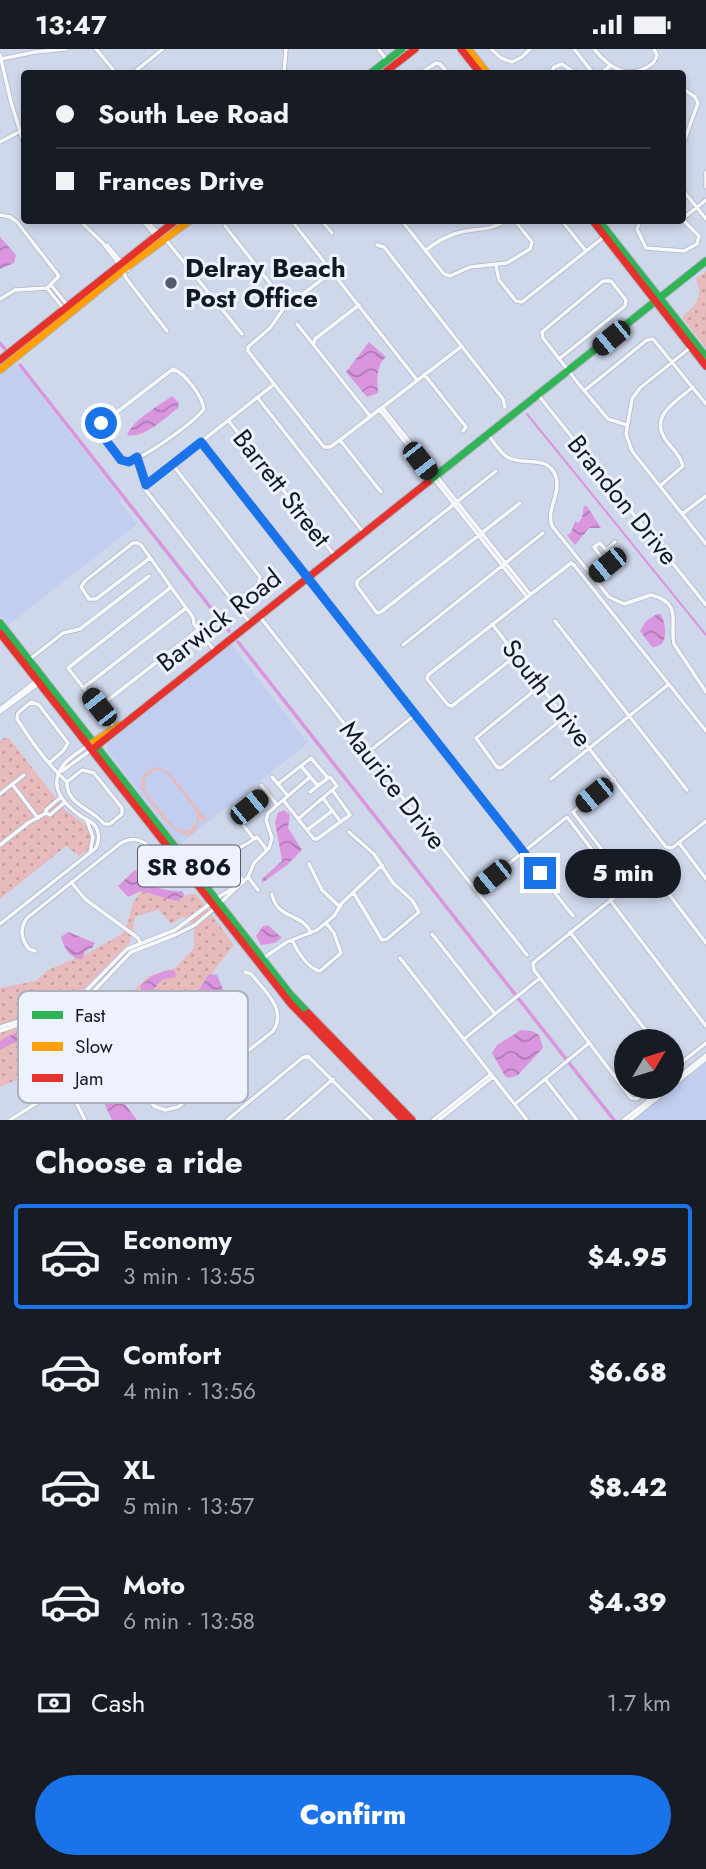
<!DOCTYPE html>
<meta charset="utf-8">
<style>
:root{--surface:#171b24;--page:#242831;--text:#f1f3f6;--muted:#9ea1a6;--line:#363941;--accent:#1a73e8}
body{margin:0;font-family:Jost,sans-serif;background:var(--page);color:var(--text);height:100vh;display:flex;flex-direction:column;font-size:26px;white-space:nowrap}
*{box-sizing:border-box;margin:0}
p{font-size:23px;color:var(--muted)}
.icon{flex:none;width:38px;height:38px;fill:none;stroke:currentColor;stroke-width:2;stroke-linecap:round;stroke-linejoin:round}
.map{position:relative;height:1071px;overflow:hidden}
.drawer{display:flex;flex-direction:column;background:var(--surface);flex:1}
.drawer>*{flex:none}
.banner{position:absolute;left:21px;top:21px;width:665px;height:154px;border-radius:7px;box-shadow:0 4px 10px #0003;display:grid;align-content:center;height:154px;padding:0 35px;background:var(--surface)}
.needle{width:46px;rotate:52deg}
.controls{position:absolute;left:614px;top:980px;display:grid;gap:14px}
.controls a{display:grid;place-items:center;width:70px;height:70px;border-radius:50%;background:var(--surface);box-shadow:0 4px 10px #0003;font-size:35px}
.end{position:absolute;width:32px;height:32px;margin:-16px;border:9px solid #1a73e8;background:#fff;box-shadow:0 0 0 4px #fff}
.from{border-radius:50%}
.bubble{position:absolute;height:49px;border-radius:24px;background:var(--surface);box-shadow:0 4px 10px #0003;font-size:23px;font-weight:800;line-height:49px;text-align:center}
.car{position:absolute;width:21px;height:42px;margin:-21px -10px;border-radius:9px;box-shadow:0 0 5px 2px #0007;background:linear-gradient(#222 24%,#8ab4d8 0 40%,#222 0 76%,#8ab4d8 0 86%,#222 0)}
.banner b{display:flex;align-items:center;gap:24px;height:66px;font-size:26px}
.banner b+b{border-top:2px solid var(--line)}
.banner i{width:18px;height:18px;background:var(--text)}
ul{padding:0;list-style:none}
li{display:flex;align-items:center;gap:21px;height:105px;margin:0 14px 10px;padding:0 21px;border:4px solid transparent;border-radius:7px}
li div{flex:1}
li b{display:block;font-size:26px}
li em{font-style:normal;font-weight:800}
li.on{border-color:var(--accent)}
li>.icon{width:63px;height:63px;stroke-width:1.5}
h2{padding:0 35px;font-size:32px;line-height:84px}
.pay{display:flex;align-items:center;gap:18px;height:77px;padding:0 35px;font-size:26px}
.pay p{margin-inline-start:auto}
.button{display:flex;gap:14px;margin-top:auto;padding:14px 35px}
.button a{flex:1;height:80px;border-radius:42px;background:var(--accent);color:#fff;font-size:28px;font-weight:800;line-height:80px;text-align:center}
.status{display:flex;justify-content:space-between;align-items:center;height:49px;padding:0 35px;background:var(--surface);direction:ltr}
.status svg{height:19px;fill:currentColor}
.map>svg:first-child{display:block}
.built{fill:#c1cef0}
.green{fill:url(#green-dots);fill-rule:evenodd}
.pitch{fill:#e7babc;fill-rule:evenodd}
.water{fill:url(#water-waves)}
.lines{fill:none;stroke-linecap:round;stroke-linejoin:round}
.stream{stroke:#d996de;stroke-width:2}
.canal{stroke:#d996de;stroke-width:3.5}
.street-casing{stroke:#afb5c5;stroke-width:5}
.fast-casing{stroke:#afb5c5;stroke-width:9}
.slow-casing{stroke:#afb5c5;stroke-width:9}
.jam-casing{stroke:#afb5c5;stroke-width:9}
.street{stroke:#f8f9fc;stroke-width:3.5}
.fast{stroke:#30b455;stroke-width:7}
.slow{stroke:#ff9f0a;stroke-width:7}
.jam{stroke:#e5322d;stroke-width:7}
.route{stroke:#1a73e8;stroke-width:9}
.poi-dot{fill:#555b6a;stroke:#edf2fe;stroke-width:2.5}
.labels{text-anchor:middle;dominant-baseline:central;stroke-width:6;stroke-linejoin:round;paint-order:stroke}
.shield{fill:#edf2fe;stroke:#545966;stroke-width:2}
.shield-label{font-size:24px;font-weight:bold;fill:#131825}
.poi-label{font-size:26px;font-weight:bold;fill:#131825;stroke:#edf2fe;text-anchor:start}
.street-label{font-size:26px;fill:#131825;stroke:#edf2fe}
.key{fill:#edf2fe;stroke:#acb1bd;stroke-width:2}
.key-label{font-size:19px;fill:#131825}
</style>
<div class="status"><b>13:47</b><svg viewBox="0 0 49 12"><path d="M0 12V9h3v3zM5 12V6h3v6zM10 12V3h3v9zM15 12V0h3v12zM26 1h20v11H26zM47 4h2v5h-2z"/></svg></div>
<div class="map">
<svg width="706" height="1071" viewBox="0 0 706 1071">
<defs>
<pattern id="green-dots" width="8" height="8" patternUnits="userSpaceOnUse" patternTransform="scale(1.75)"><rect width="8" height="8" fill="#e7babc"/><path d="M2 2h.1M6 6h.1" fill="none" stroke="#c59fa1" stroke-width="1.8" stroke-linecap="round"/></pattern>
<pattern id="water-waves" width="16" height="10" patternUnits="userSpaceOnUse" patternTransform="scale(1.75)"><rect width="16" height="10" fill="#d996de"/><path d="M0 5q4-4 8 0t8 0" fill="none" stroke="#af79b4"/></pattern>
</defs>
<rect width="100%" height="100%" fill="#cfd7eb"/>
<!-- built -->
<path class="built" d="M16,315L121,449L119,452L137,475L8,576L0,566V327Z
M231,595L308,694L179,796L107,700L108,694Z
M706,1014V1071H634Z"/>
<!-- green -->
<path class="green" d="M706,222V299L682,268C695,256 704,249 696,230Z
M4,689H9L65,761L87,777L92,790L89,800L79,807L66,797L0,850V692Z
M141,842L176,852L189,845H196L234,896L190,951L156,973C158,983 175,998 181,1011L173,1023C152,1021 148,993 129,986L120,988L97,1008L83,996C69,1006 54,1016 38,1024C26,1030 12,1031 0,1038V939L36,932L48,921L86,905L122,885L128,873L133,854ZM159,860L171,875L184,867L194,878V899L175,919L149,927L122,952L86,981L70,962L76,948L130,893L135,868Z"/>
<!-- pitch -->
<path class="pitch" d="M157,718L169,723L207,771L205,773L200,768C192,815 152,756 143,743C138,731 144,721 157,718ZM155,721L163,722L168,726L196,762L197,772L190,781L182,782L173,777L145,742V729Z"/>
<!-- water -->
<path class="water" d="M0,188L16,206L14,214L0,220Z
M369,293L386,308C376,316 377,332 378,344L367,348L346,323Z
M172,347L179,354L178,359C165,369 144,390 127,386C133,371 158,357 172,347Z
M584,457H587L601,479H589L575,496L567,486L571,484L575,472L578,474L582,469Z
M657,565H661C666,576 670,598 652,598L640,582L646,572Z
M284,761L290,766L288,779L302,801L287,816L262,834V830L282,812L275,773L278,764Z
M135,821C140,824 142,830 148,833C157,840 172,843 182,842L185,847L176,852L141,842L128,848L118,837Z
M268,876L282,889L274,894L261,896L256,887L263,877Z
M68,883L95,894L92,899L85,902L82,910C70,910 64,899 61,888Z
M168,921L175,922L176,928L163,930L144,950L127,960V956L141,944V936L152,927Z
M209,925L217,926L225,945L238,954L241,966L233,974L222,971L198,942Z
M53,971L57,974L59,980L54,985L42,989L13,994L0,1001V992L3,990L42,972Z
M521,981L532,982L539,986L543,999L518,1026L509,1029L505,1027L492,1004L497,996Z
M112,1038L137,1071H112L100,1045L106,1039Z"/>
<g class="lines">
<!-- stream -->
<path class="stream" d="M527,365L706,586"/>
<!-- canal -->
<path class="canal" d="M0,294L5,300
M20,316L229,582
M238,593L614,1071"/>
<!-- street casing -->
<g class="street-casing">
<path id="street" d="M96,0L116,24
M378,0L387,11
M491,0L501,9L512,13L522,8L530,0
M574,0L593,24
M594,0C607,16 626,31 647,18C653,15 656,12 657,6L654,0
M0,6L11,53L24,95
M1,10L35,3L66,0
M133,24L163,0
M284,24L286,0
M421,24L436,14L440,15L448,24
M551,24L554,18L562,15L575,24
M601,24L610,17
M682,39L695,48L698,54L682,98
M0,93L19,83
M706,123V138
M682,140L706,170
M0,166L10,168L17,173L59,227L47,239L15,241L0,250
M80,172L102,193L119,215
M143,172L155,186
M147,172L158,184
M292,172L417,331
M322,172L332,184
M402,172L444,225L450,227L470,218L507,214L530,200L532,193L515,172
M562,172L586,202
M640,172L637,180L646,199L684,202L697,195L699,187L682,170L706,151
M225,177L288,257
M166,191L242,285
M107,196L128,221
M377,196L384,198L503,350L505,358
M426,201C437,193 447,186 461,183C477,179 491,182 505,172
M496,217L499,231L516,252L522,253L605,187
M123,222L126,229L167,282
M332,223L284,259L270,279L248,298V302L324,398H330L340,391L462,297
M51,236L67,256
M47,239L63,259
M297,275L370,367
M314,294L315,290L359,256
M691,298L640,339L632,350L626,385L632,402L706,495
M559,310L625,257L626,251L611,232H603L542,283L543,289L578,334
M173,320C185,324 202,347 204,360C194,373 138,415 123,413L99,382L100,376Z
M424,325L466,378L463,382
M577,333L608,370L627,376
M584,342L647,291L653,290L706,355
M539,347L706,556
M257,348L364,484
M382,358L530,545
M379,360L527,548
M228,371L335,507
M489,387C494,394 500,403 507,408C523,418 548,404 556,428C561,445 546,460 552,477L609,548L624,555L651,546C684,554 669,575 674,595L706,643
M340,391L381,443
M201,393L573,867
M137,408L146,436L144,439L250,574
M172,415L260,528L258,536L234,554
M496,422L357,532V537L377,564L381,563L520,454
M146,436L272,337
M660,437L683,417C681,408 674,401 668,394C647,368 674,354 693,338
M682,465L706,447
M606,501L600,494L594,498L607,516
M150,509L96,550H89L81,538L85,532L133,494H138L141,496C159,520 174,544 193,568L194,575L214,601
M592,528L612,513V509L606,501L615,493
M260,568L527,906
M555,572L687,741
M492,575L666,798L672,799L706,772
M403,596L543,484
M517,606L452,657L448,656L427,630L428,626L571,514L574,516L706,682
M30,610L63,584L80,580L149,527
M541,636L476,689L497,718L501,719L566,667
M83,639L186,559
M99,658L198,581
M0,660L36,632
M0,663L38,635
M114,678L68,619L170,539
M367,704L415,666
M49,714L63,702L68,694L39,656L31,653L18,664L17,670C32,693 47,715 67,733C66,756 92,759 104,775H110L122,765V759L94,724L82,721L67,733
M301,717L318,737
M62,722L91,701
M272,728L278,735
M551,730L669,635
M614,730L573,763L629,836
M12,735L38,769
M261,736L267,743
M310,743L328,729
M0,745L24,726
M288,747L278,735L311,709L328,729L330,728L337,737L298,770
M61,748L46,761V764L50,766L65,753
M323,749L340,772
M242,751L249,758
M284,752L314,790H317L350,766L333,742
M87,772L93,788L90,804
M307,781L332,762
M349,783L374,805L393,834L412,851L419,863L387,890L382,891L353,843
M254,790L257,788L267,801
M679,794L706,830
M0,796L28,774L46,764
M309,815L322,841L340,858
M248,828L258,841
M71,833L85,850L138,889L140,893
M244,833L225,809C233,800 244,798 254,790L237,768L267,743L277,756
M476,841L567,768L615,831
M272,845C277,871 302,863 311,884
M217,849L240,835
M610,851L706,977
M0,875L96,799C99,792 100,785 96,778C93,773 87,771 82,768C63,755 46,736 65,714C71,708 80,702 87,697
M570,883L654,992
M432,885L495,965
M292,891C297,902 309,921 320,922L341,904L334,884L326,874
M35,902L29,900C21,890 19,880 27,869L121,794C140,784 149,797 160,811
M400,909L527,1071
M262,910L287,893L317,881L334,867L342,854L382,816
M57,964L95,1016
M0,978L65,957L78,950L127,900L175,881L211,854
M0,982L74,957L91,945L131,903L175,886L195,876L215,859L248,828L254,814L269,799L272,789L266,771L268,764L310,728
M192,982L197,984L225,1020
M464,990L540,929
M672,1021L706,994
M545,1030L577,1071
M672,1033L706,1006
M67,1035L85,1071
M672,1037L706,1010
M652,1038L637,1050L631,1049L534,921L533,914L648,821L652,823L706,894
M515,1055L589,994
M10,1071L111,1007L115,1008L154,1057L165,1061L178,1058L273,982C288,961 264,941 251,925L245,923
M227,1071L302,1009L308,1007L372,1071
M286,1071L333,1030
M433,1071L491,1025
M439,1071L493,1028
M624,1071L666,1038
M630,1071L671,1038"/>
</g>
<!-- fast casing -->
<g class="fast-casing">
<path id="fast" d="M371,24L402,0
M599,172L706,308
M428,433L706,212
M0,574L290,945L308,964"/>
</g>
<!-- slow casing -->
<g class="slow-casing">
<path id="slow" d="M468,0L487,24
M0,321L123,221L189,172
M89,696L120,676"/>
</g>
<!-- jam casing -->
<g class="jam-casing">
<path id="jam" d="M461,0L480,24
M384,24L415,0
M593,172L706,317
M0,311L175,172
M0,584L291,955L403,1071
M94,699L428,433
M308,964L412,1071"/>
</g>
<!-- street -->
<use href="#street" class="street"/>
<!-- fast -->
<use href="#fast" class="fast"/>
<!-- slow -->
<use href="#slow" class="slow"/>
<!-- jam -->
<use href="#jam" class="jam"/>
</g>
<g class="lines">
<!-- route -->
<path class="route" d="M101,374L99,382L121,411L129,413L137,408L146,436L201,393L540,824"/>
</g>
<!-- markers -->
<circle class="poi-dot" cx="171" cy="234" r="7"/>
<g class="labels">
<!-- shield labels -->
<rect class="shield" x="138" y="796.5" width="102" height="41" rx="5"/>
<g class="shield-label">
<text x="189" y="817">SR 806</text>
</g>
<!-- poi labels -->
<g class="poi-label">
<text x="185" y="219">Delray Beach<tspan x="185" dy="30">Post Office</tspan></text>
</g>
<!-- street labels -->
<g class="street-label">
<text transform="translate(282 439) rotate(52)">Barrett Street</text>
<text transform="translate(623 451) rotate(51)">Brandon Drive</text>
<text transform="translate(219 571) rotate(-38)">Barwick Road</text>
<text transform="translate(547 644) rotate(52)">South Drive</text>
<text transform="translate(393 736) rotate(52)">Maurice Drive</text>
</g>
</g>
<!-- legend -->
<rect x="18" y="942" width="230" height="112" rx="10" class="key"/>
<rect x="32" y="962" width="31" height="8" fill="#30b455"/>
<rect x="32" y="993" width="31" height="9" fill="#ff9f0a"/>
<rect x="32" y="1025" width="31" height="8" fill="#e5322d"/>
<g class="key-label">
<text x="75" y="973">Fast</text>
<text x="75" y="1004">Slow</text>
<text x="75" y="1036">Jam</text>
</g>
</svg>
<div class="controls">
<a><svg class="needle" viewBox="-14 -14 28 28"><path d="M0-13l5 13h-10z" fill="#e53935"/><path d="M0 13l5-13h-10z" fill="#9ea1a6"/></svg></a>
</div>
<i class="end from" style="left:101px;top:374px"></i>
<i class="end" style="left:540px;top:824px"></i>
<div class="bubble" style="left:565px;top:800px;width:116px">5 min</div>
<i class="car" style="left:611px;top:289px;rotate:231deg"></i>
<i class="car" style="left:420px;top:412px;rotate:142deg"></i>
<i class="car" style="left:607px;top:516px;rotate:231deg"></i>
<i class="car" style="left:99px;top:658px;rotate:322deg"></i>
<i class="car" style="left:594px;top:746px;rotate:231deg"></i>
<i class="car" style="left:249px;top:758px;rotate:51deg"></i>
<i class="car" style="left:492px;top:828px;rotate:231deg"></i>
<div class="banner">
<b><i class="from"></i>South Lee Road</b>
<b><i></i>Frances Drive</b>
</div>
</div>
<section class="drawer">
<h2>Choose a ride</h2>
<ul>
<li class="on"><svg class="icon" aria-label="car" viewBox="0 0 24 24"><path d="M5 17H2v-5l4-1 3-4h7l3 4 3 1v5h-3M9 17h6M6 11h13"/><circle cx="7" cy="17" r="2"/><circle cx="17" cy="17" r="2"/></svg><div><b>Economy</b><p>3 min · 13:55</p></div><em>$4.95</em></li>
<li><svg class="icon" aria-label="car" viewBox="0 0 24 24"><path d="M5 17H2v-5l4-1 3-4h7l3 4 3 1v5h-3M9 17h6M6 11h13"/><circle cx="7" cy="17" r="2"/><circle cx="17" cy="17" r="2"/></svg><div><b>Comfort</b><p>4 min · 13:56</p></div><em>$6.68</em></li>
<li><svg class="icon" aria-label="car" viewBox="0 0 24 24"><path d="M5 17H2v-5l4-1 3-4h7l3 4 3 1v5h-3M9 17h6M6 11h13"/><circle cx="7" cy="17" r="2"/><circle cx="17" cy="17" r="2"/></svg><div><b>XL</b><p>5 min · 13:57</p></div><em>$8.42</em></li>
<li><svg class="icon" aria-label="car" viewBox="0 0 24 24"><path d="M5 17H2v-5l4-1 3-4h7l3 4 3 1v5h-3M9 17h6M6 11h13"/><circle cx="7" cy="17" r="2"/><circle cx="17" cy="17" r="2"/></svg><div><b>Moto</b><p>6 min · 13:58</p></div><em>$4.39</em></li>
</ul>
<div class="pay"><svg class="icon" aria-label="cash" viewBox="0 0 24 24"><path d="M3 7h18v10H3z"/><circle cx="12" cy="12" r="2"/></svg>Cash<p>1.7 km</p></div>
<div class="button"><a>Confirm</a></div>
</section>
